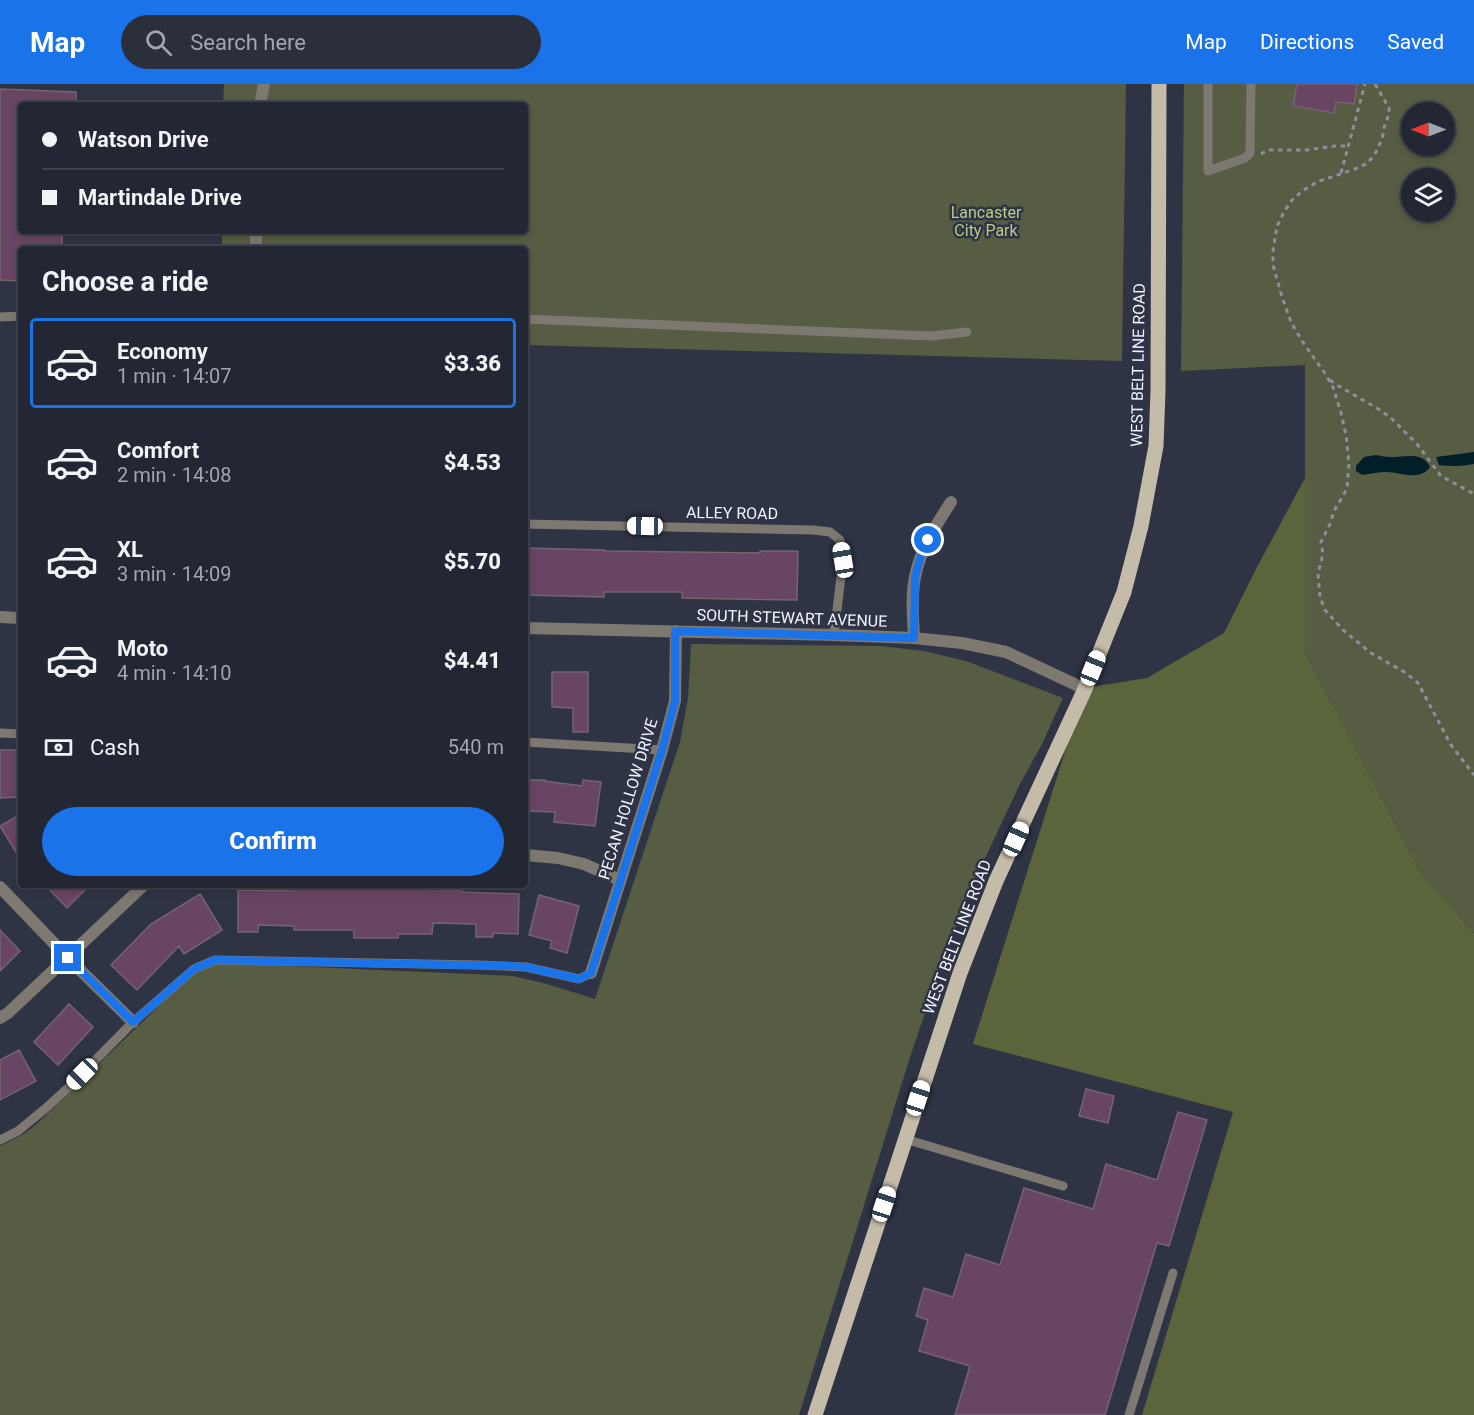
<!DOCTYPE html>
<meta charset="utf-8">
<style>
:root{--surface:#232734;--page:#2b2f3c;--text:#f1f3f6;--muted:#a3a5ac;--line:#40444f;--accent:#1a73e8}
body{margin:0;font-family:Roboto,sans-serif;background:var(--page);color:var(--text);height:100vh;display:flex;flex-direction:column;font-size:22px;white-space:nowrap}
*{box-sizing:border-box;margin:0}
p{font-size:20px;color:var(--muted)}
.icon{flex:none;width:33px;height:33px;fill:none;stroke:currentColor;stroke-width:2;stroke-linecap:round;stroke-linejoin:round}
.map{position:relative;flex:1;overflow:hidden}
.panel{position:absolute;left:18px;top:162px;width:510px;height:642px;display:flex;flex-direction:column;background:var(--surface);border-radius:6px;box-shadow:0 3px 9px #0003,0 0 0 2px var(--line)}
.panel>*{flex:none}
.banner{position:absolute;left:18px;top:18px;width:510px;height:132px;border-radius:6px;box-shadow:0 3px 9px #0003,0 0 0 2px var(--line);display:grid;align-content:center;height:132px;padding:0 24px;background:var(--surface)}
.needle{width:39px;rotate:270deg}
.controls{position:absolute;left:1401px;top:18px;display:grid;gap:12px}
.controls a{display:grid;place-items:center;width:54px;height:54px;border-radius:50%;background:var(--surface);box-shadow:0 3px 9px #0003,0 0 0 2px var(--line);font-size:30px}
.end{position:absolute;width:27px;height:27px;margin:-14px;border:8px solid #1a73e8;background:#fff;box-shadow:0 0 0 3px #fff}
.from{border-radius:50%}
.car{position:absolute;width:18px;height:36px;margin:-18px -9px;border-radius:8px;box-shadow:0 0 4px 2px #0007;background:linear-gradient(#fff 24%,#345 0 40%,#fff 0 76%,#345 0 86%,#fff 0)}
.banner b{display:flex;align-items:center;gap:21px;height:57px;font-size:22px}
.banner b+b{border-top:2px solid var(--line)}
.banner i{width:15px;height:15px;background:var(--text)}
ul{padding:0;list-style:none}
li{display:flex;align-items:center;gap:18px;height:90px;margin:0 12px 9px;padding:0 12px;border:3px solid transparent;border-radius:6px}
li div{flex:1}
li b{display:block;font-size:22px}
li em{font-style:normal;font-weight:800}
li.selected{border-color:var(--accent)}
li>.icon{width:54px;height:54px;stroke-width:1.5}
h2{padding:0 24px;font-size:27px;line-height:72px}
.pay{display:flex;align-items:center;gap:15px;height:66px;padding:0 24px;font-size:22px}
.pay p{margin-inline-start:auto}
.button{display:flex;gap:12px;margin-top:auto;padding:12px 24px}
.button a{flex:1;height:69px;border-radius:36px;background:var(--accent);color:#fff;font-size:24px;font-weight:800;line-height:69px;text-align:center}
header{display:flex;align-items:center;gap:36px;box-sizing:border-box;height:84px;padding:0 30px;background:var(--accent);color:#fff}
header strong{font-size:28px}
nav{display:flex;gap:33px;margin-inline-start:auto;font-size:21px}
.search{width:420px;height:54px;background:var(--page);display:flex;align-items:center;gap:15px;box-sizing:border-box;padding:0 21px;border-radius:33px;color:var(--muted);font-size:22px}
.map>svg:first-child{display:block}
.green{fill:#565d43;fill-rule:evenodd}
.forest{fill:#5a653b}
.water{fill:#021e28}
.building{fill:#684562;stroke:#766372;stroke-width:1.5}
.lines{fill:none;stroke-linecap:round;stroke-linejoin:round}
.path{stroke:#8c909e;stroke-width:3;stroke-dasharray:4.5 4.5;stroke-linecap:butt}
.lane{stroke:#7d7870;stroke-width:9}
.street{stroke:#7d7870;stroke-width:12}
.primary{stroke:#c5bba9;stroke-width:15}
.route{stroke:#1a73e8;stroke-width:8}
.labels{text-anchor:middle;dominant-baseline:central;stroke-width:5;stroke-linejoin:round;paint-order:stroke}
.park-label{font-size:16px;fill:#b9cc86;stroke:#2f3445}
.street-label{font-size:16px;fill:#f1f4fe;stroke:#2f3445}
</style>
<header>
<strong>Map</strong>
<div class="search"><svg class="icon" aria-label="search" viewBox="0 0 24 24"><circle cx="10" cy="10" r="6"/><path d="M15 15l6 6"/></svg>Search here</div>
<nav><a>Map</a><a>Directions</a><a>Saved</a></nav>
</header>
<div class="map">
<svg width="1474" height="1331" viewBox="0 0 1474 1331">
<rect width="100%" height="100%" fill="#2f3445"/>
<!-- green -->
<path class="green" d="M224,0H1126L1122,277L525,261V165H222V147H525V21H223Z
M1184,0H1474V849L1420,787L1305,568V281L1181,287ZM1412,28H1444V62H1412ZM1412,94H1444V128H1412Z
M691,560L880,562L924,567L966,577L1063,614L1042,660L1020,700L987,770L962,827L940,885L910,973L799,1331H0V1062L24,1050L38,1039L194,888L219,879L513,892L547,900L595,915L680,658L688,614Z"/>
<!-- forest -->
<path class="forest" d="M1305,394V568L1420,787L1474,849V1331H1142L1233,1028L973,960L1085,604L1147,594L1224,549L1257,483Z"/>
<!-- water -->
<path class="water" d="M1474,368V380C1462,382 1451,383 1439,381L1436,373Z
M1376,371C1381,372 1386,373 1391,373C1405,373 1423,367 1430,383C1419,398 1401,388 1386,388C1378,388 1370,390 1362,391L1356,387V382L1364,373Z"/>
<!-- building -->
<path class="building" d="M1297,0H1357L1354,20L1336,18L1334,29L1293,22Z
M0,5L76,8V21H21V147H62V165H21V197L0,196Z
M525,464L605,466V467L760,469V467H798L797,516L682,514V508H604V513L525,511Z
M552,588H588V648H573V624L552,623Z
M0,666H21V713L0,714Z
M525,696H545V697L582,702L583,696L601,698L595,742L554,738L555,728L525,727Z
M21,730V776L0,742Z
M45,801H90L67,824Z
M294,803L462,806V808L519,810L518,850L493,849V853H476V840L433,839L432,850H398V854H354V846H294V842L258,841V848H238V806L294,807Z
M200,810L222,846L184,870L179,862L137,906L111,881L151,840Z
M539,811L579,822L567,869L550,864L552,857L529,851Z
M0,846L20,867L0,887Z
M69,920L93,943L58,981L34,958Z
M19,966L36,997L0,1016V976Z
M1086,1005L1114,1012L1108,1039L1079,1032Z
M1178,1028L1207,1036L1169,1162L1157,1159L1105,1331H955L970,1282L919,1267L928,1236L916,1232L924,1204L953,1213L966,1170L1000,1181L1024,1104L1093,1125L1106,1080L1157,1096Z"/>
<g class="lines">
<!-- path -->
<path class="path" d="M1375,0L1389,24V30L1384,44L1382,55L1376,68L1368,79L1355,85L1317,98L1302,107L1292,116L1284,128L1277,142L1273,167V181L1282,213L1291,238L1302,257L1324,288L1333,303L1341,329L1346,351L1349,380L1347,405L1334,427L1330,440L1321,458L1323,470L1318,490L1320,513L1325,526L1343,546L1371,569L1406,589L1418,599L1451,661L1474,691
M1261,70L1268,66H1307L1335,62H1349
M1341,89L1365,0
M1330,296L1337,301L1380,326L1391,334L1417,360L1441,392L1474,410"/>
<!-- lane -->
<path class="lane" d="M1208,0V87L1245,74L1250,69L1251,0
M0,233L21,232
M525,235L931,252L967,248
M525,440L813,446L830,448L840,456L843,476L834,551
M0,649L21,650
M525,658L662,666
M905,1055L1063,1102
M0,1056L18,1047L46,1024L70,1002L133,938L194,885L215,876L478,881L526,883L579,895L591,889
M1129,1331L1173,1189"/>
<!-- street -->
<path class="street" d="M260,21L264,0
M256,165V147
M0,533L21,534
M525,544L834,551L914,554L962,559L1006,568L1085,605
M914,554C913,534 911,512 915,493C920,466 936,441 951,418
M525,771L558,774L584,780L620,796
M0,803L68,874L133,938
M591,889L662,666L675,617L676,547
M0,934L8,929L144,801"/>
<!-- primary -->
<path class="primary" d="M815,1331L960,889L996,797L1085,605L1124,508L1141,442L1156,362L1158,307L1159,0"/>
</g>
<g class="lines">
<!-- route -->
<path class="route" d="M68,874L133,938L194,885L215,876L510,882L526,883L579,895L591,889L662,666L675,617V547L914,554L915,493L922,468L928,456"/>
</g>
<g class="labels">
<!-- park labels -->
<g class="park-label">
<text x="986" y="128">Lancaster<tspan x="986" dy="18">City Park</tspan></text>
</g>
<!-- street labels -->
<g class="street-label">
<text transform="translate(1138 281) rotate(-89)">WEST BELT LINE ROAD</text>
<text transform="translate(732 429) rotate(1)">ALLEY ROAD</text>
<text transform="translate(792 534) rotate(2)">SOUTH STEWART AVENUE</text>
<text transform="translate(628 715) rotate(-73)">PECAN HOLLOW DRIVE</text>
<text transform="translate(957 853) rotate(-69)">WEST BELT LINE ROAD</text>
</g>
</g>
</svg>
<div class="controls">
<a><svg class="needle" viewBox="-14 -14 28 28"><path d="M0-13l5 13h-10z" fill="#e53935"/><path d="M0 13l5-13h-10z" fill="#a3a5ac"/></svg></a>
<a><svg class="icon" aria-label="layers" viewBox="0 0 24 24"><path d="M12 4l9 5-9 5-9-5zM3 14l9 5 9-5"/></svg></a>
</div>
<i class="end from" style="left:928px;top:456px"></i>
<i class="end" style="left:68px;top:874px"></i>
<i class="car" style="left:645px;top:442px;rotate:271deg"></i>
<i class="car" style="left:843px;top:476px;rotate:351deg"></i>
<i class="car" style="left:1093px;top:584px;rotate:22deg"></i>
<i class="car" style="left:1016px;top:755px;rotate:24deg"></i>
<i class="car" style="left:82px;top:990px;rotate:225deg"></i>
<i class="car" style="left:918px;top:1014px;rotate:18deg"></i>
<i class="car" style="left:884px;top:1120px;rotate:18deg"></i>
<div class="banner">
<b><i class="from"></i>Watson Drive</b>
<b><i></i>Martindale Drive</b>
</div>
<section class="panel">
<h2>Choose a ride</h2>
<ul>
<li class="selected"><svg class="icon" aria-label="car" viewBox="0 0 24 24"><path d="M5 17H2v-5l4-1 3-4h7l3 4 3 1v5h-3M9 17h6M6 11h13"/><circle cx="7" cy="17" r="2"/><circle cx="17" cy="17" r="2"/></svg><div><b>Economy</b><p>1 min · 14:07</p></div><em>$3.36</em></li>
<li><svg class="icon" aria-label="car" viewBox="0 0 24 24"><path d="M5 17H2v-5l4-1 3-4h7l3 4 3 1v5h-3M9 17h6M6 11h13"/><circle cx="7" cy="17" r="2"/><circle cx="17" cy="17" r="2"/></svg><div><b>Comfort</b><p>2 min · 14:08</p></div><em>$4.53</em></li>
<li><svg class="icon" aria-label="car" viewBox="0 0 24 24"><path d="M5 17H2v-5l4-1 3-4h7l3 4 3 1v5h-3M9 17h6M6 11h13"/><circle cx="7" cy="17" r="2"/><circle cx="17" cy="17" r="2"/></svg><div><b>XL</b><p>3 min · 14:09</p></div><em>$5.70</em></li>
<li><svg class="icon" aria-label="car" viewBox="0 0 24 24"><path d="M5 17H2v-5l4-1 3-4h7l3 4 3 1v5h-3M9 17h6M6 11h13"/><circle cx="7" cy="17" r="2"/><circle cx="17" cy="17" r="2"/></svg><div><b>Moto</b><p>4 min · 14:10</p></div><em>$4.41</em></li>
</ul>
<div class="pay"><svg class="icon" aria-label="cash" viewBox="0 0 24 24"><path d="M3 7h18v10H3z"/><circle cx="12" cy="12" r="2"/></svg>Cash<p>540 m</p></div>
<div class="button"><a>Confirm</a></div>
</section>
</div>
